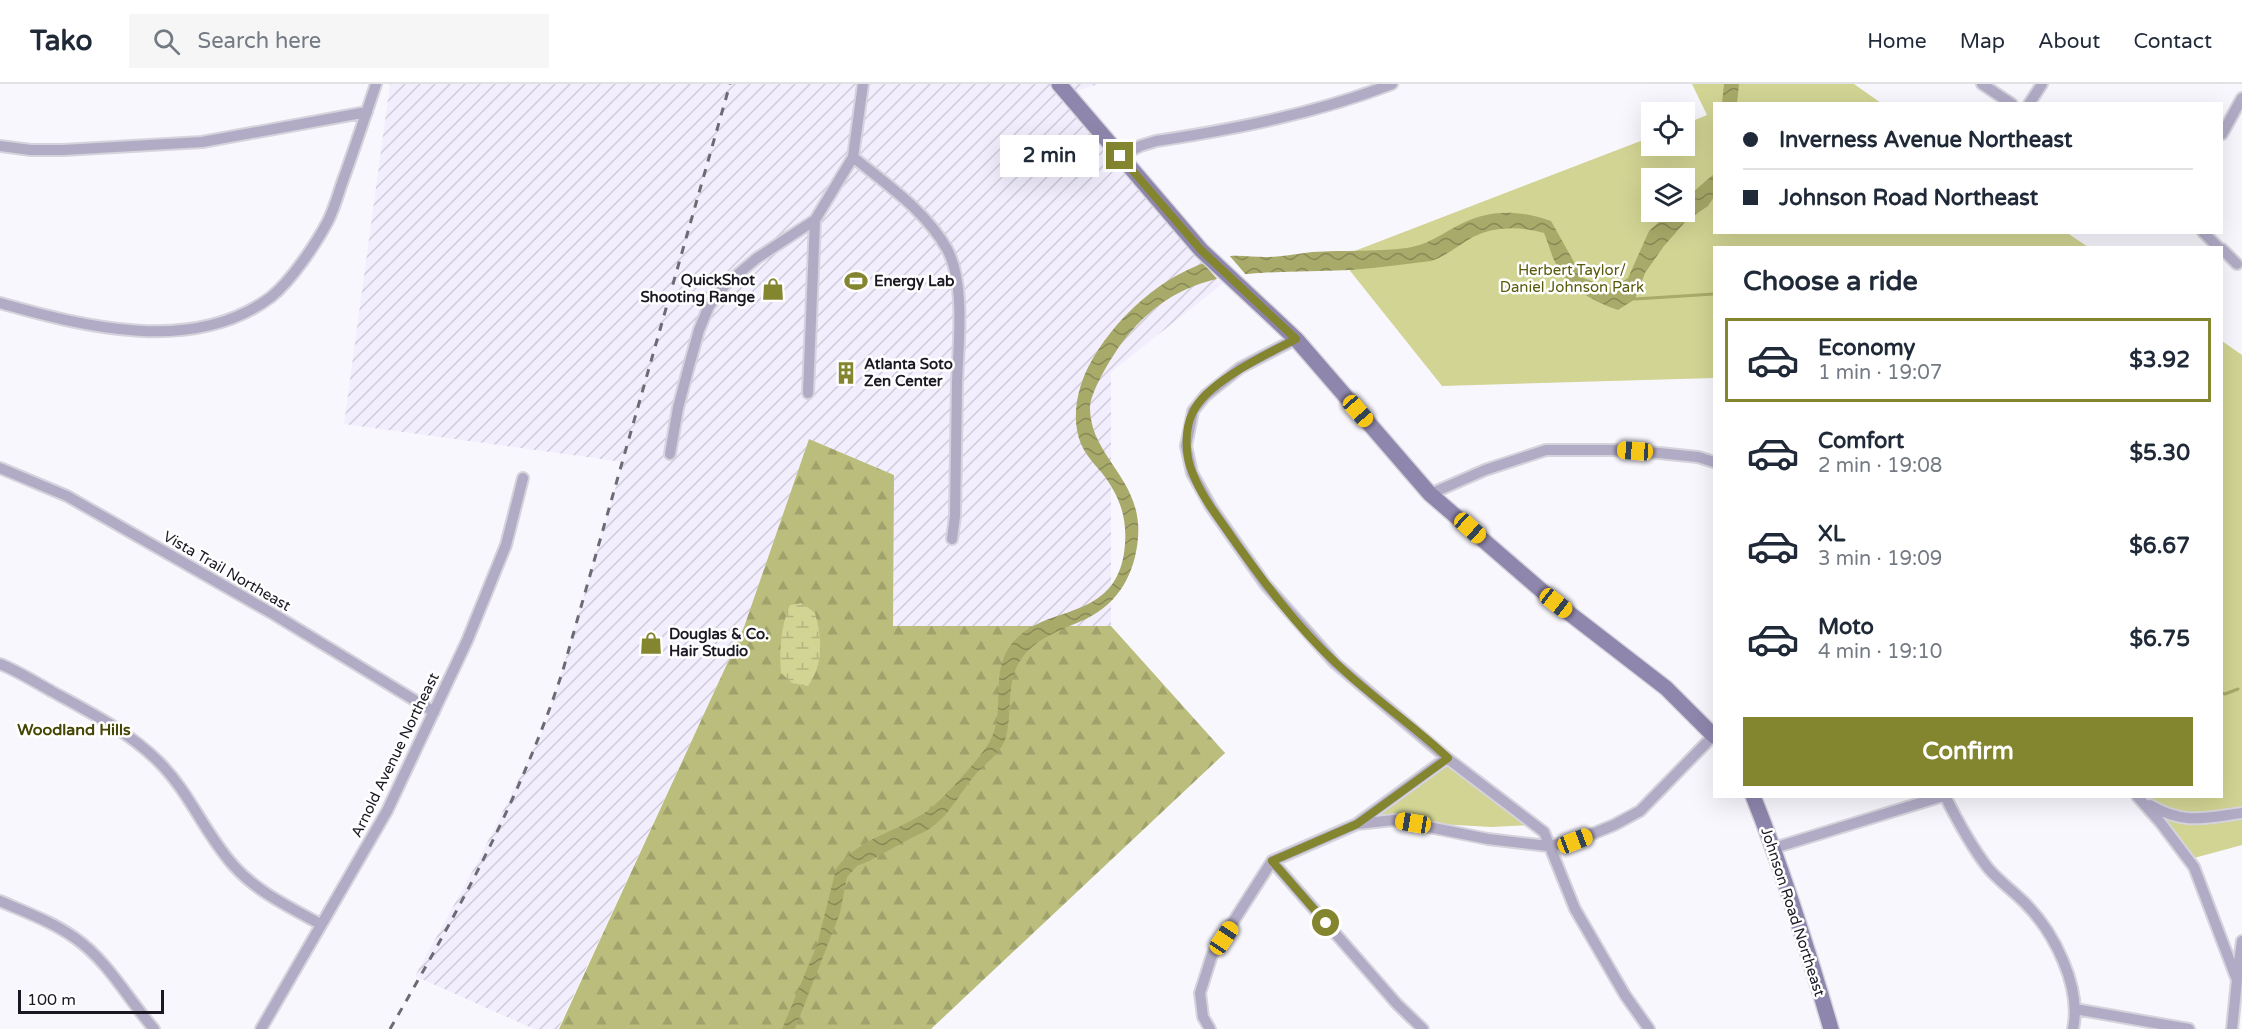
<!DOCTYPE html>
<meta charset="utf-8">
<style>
:root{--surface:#fff;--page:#f6f6f7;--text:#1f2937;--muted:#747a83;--line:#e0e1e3;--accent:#84852f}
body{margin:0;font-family:"Varela Round",sans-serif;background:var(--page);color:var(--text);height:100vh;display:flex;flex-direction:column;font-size:22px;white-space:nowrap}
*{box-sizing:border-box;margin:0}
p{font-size:20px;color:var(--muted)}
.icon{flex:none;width:33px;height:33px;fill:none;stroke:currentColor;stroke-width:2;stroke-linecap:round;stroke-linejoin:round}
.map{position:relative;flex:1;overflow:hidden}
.side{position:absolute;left:1713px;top:162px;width:510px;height:552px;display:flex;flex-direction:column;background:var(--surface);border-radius:0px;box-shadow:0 6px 24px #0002}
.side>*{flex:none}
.guide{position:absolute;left:1713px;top:18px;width:510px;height:132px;border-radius:0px;box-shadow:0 6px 24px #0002;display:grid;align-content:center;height:132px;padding:0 30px;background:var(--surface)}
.buttons{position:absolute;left:1641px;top:18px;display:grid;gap:12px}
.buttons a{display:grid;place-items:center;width:54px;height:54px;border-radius:0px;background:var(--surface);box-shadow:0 6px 24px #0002;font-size:30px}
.scale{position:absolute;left:18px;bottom:15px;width:146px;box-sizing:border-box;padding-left:6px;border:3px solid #1b1823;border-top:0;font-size:16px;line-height:21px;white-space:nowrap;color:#1b1823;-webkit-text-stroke:4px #fff;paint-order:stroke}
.end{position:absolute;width:27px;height:27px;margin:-14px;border:8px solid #84852f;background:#fff;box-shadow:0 0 0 3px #fff}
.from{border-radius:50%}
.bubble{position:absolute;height:42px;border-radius:0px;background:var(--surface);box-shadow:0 6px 24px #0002;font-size:20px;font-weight:700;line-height:42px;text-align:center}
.car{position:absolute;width:18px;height:36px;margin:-18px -9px;border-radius:8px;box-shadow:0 0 4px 2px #0007;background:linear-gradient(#f5c518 24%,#345 0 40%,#f5c518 0 76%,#345 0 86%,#f5c518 0)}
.guide b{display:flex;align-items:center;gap:21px;height:57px;font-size:22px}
.guide b+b{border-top:2px solid var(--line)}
.guide i{width:15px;height:15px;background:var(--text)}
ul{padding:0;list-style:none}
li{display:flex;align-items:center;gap:18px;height:84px;margin:0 12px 9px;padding:0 18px;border:3px solid transparent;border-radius:0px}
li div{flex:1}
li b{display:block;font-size:22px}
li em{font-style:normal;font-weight:700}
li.selected{border-color:var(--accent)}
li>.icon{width:54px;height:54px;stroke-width:1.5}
h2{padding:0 30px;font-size:27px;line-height:72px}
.action{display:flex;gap:12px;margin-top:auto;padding:12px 30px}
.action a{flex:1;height:69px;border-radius:0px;background:var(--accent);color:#fff;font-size:24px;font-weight:700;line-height:69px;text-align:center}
header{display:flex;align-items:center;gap:36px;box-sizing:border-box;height:84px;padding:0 30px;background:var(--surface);border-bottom:2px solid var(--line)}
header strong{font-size:28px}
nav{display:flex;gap:33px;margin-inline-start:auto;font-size:21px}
.search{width:420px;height:54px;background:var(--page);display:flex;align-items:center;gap:15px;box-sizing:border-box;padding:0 21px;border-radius:0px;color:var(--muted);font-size:22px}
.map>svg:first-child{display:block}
.industrial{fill:url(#industrial-furrows)}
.forest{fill:url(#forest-firs)}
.wetland{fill:url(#wetland-marsh)}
.park{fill:#d1d493;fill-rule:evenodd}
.water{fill:url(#water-waves)}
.pier{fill:#f9f7fe}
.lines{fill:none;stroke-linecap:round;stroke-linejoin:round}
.stream{stroke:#a8aa69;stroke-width:3}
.street-casing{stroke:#d5d3db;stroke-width:14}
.secondary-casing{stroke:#d5d3db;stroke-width:18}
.street{stroke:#b1abc6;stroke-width:10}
.secondary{stroke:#8f86ad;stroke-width:15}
.rail{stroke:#6c6a73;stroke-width:3;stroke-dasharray:8 8;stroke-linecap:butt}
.route{stroke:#84852f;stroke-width:8}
.labels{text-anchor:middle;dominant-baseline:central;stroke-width:5;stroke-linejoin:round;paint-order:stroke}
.park-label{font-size:15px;fill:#59590b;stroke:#fff}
.poi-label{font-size:15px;font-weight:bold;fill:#1b1823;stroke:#fff;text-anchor:start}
.street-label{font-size:15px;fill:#1b1823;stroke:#fff}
.neighbourhood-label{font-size:16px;font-weight:bold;fill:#454504;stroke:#fff}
</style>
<header>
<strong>Tako</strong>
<div class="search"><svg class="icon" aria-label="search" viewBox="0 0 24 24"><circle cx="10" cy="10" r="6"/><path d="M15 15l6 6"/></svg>Search here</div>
<nav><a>Home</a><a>Map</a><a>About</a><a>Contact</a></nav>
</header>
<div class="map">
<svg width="2242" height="945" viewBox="0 0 2242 945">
<defs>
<pattern id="industrial-furrows" width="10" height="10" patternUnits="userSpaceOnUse" patternTransform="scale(1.5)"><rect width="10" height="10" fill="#f2eefe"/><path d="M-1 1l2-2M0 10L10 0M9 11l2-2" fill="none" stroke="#cfcbd9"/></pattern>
<pattern id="forest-firs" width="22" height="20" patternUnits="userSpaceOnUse" patternTransform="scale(1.5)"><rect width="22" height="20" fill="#bbbd7c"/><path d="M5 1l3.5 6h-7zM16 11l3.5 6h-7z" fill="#a0a26b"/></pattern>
<pattern id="wetland-marsh" width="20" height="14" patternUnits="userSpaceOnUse" patternTransform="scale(1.5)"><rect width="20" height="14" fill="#d1d493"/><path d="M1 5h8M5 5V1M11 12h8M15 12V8" fill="none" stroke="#b3b57e"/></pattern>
<pattern id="water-waves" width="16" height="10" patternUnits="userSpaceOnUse" patternTransform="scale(1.5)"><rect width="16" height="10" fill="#a8aa69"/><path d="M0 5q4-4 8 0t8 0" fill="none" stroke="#888956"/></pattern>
</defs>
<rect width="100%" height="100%" fill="#f9f7fe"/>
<!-- industrial -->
<path class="industrial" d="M390,0H1098L1067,10L1231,193L1111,288V542H893L894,391L809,355L744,543L558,945H534L415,892L478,777L547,638L623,378L344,340Z"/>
<!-- forest -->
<path class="forest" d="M809,355L894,391L893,542H1111L1225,669L931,945H559L744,543Z"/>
<!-- wetland -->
<path class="wetland" d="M802,519L815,529C822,555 824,579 808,602L792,599L781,589C779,567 781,541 790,521Z"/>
<!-- park -->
<path class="park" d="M1692,0H1854L1881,19L1714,20V148H2066L2088,163L1714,164V294L1442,302L1339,173L1651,53L1652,62H1684L1685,40L1707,31ZM1652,94H1684V128H1652Z
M2222,257L2242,271V761L2194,774L2163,750L2140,713L2222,712Z
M1454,674L1502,708L1532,741L1491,743L1368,736Z"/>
<!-- water -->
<path class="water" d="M1724,0H1739L1737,19H1722Z
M1714,90V113L1708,122L1686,137L1664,162L1645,189L1635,215L1618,226C1592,217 1566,203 1554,176C1550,167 1548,158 1544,149C1520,142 1495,142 1473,153C1458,161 1447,172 1431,177C1404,180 1377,184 1350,186C1253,191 1178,176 1115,269C1107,281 1090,310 1090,324C1090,373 1143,395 1138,454C1135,489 1119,519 1086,535C1064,545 1037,553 1022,574C1005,597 1013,627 1006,653C1001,670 986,678 975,691C962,706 952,726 937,739C929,747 916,751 906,757C890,765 874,776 857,782L847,793L840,829L795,945H782L817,861L836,785C857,754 901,747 930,725C945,713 979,675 989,659C1009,626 985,584 1018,553C1045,527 1090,532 1113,499C1121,487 1124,474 1125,460C1127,432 1119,411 1102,389C1094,380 1086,371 1081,360C1070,333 1078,300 1092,276C1121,226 1173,182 1230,172C1241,171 1254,173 1265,173C1281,173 1297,170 1312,168C1343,166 1375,168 1407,164C1426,161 1439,152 1455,143C1486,125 1518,125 1551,137L1583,194L1612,204L1628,194L1649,147L1670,128H1684L1685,115Z"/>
<!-- pier -->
<path class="pier" d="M1228,170L1247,192L1219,197L1202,178Z"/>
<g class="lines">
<!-- stream -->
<path class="stream" d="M1635,215L1714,210
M2222,609L2225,610L2238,605"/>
<!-- street casing -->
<g class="street-casing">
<path id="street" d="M1982,0L2012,20
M2029,20L2042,0
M2222,50L2242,14
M0,62L31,66H63L202,58L367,28
M1120,72L1140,62L1156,57C1236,45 1317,29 1392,0
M853,73C886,100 926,127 947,165C966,200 958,262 957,300C956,344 956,388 955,432L952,455
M2203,148L2219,164
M2222,165L2237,180
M0,219C85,243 194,271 271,213C291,197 316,160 328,137C334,125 338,111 342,99C354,66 365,33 376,0
M1296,255L1240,284L1205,312L1193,327L1186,362L1192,389L1211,423L1265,500L1335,579L1447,674L1544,748L1575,825L1625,911L1649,945
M808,309L815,136
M670,370L678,324L689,282L699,246L709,222L725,201L757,174L815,136L853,73L863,0
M0,384L67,412L275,531L434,628
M1430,410L1485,386L1546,366H1611L1659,369L1698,373L1714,378
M0,580C18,587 35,598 53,608C90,628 129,648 159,678C190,709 205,750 234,782C257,808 290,823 320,840
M1945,712C1958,738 1971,762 1988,784C1999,797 2013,807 2025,819C2054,848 2082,903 2073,945
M2137,712L2160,738L2194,783L2237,896L2232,945
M2150,721C2184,741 2205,734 2242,729
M1358,739L1447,674
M1774,764L1943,712
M1272,777L1397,920L1423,945
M0,817C25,828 53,838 75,854C108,877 128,915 154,945
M2237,893L2242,857
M2075,925L2189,945
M261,945L387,727L467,557L506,461L523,394
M1210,945L1203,933L1200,909L1212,871L1272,777L1357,740L1394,736L1488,755L1548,762L1575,757L1614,741L1640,727L1714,651"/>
</g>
<!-- secondary casing -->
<g class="secondary-casing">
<path id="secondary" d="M1059,0L1201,166L1296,255L1430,410L1556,519L1666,604L1714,652
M1753,712C1784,789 1808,866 1831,945"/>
</g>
<!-- street -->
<use href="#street" class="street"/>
<!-- secondary -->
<use href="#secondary" class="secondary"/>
<!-- rail -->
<path class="rail" d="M390,945C457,829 521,715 563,586L730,0"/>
</g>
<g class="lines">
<!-- route -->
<path class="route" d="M1120,72L1201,166L1296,255C1267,270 1207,298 1193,328C1184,345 1185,373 1193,390C1202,413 1218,433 1231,452C1262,496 1297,543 1336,579C1371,613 1412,640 1448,674L1357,740L1272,777L1326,839"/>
</g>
<!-- icons -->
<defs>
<g id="stadium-bare" transform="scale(1.8)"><path d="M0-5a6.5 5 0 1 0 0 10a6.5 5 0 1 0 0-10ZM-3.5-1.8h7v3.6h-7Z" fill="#84852f" stroke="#fff" stroke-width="2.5" paint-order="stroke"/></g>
<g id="shop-bare" transform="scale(1.8)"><path d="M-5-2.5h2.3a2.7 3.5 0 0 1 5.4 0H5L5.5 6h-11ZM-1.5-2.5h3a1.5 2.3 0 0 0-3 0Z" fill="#84852f" stroke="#fff" stroke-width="2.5" paint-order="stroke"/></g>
<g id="building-bare" transform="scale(1.8)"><path d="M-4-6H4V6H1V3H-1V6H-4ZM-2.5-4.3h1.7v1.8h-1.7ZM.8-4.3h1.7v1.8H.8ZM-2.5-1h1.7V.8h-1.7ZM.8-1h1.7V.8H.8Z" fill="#84852f" stroke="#fff" stroke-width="2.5" paint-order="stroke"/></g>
</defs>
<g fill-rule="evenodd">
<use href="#stadium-bare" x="856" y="197"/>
<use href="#shop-bare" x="773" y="205"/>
<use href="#building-bare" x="846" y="289"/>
<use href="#shop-bare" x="651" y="559"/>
</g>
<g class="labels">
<!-- park labels -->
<g class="park-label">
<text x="1572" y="186">Herbert Taylor/<tspan x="1572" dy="17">Daniel Johnson Park</tspan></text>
</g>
<!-- poi labels -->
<g class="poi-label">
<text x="755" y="196" text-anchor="end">QuickShot<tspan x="755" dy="17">Shooting Range</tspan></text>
<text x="874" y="197">Energy Lab</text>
<text x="864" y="280">Atlanta Soto<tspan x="864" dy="17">Zen Center</tspan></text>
<text x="669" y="550">Douglas &amp; Co.<tspan x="669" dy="17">Hair Studio</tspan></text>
</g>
<!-- street labels -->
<g class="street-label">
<text transform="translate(227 487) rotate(30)">Vista Trail Northeast</text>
<text transform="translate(395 671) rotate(-64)">Arnold Avenue Northeast</text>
<text transform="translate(1793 828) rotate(72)">Johnson Road Northeast</text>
</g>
<!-- neighbourhood labels -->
<g class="neighbourhood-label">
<text x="74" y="646">Woodland Hills</text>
</g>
</g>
</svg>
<div class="buttons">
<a><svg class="icon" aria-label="locate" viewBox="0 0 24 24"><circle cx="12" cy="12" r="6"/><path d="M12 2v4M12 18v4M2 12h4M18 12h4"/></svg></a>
<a><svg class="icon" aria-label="layers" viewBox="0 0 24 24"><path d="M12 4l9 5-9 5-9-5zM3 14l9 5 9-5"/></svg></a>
</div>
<div class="scale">100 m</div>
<i class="end from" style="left:1326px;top:839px"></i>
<i class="end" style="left:1120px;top:72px"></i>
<div class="bubble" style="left:1000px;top:51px;width:99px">2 min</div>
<i class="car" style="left:1358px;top:327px;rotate:139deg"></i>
<i class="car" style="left:1635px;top:367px;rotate:274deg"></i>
<i class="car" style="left:1470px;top:444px;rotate:132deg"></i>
<i class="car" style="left:1556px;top:519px;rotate:128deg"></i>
<i class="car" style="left:1413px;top:739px;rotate:279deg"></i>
<i class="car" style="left:1575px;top:757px;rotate:69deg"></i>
<i class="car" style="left:1224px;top:854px;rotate:34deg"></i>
<div class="guide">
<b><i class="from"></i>Inverness Avenue Northeast</b>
<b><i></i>Johnson Road Northeast</b>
</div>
<section class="side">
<h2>Choose a ride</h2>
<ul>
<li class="selected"><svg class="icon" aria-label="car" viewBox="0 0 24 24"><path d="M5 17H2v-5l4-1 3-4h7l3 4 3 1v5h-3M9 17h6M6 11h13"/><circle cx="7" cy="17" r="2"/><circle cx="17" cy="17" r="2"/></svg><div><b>Economy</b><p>1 min · 19:07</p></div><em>$3.92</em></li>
<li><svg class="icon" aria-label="car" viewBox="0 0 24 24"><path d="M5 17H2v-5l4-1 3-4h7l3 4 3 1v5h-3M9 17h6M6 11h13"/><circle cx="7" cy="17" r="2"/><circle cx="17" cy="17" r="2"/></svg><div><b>Comfort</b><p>2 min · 19:08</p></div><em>$5.30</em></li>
<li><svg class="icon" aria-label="car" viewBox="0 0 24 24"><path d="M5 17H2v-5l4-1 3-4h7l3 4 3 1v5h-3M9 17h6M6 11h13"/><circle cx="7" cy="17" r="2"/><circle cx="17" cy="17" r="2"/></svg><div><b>XL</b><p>3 min · 19:09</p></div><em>$6.67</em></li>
<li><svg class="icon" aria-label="car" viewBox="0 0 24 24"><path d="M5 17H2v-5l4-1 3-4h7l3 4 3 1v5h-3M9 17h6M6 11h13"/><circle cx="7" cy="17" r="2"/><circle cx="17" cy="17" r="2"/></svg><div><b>Moto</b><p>4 min · 19:10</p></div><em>$6.75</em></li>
</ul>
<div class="action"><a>Confirm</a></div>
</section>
</div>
